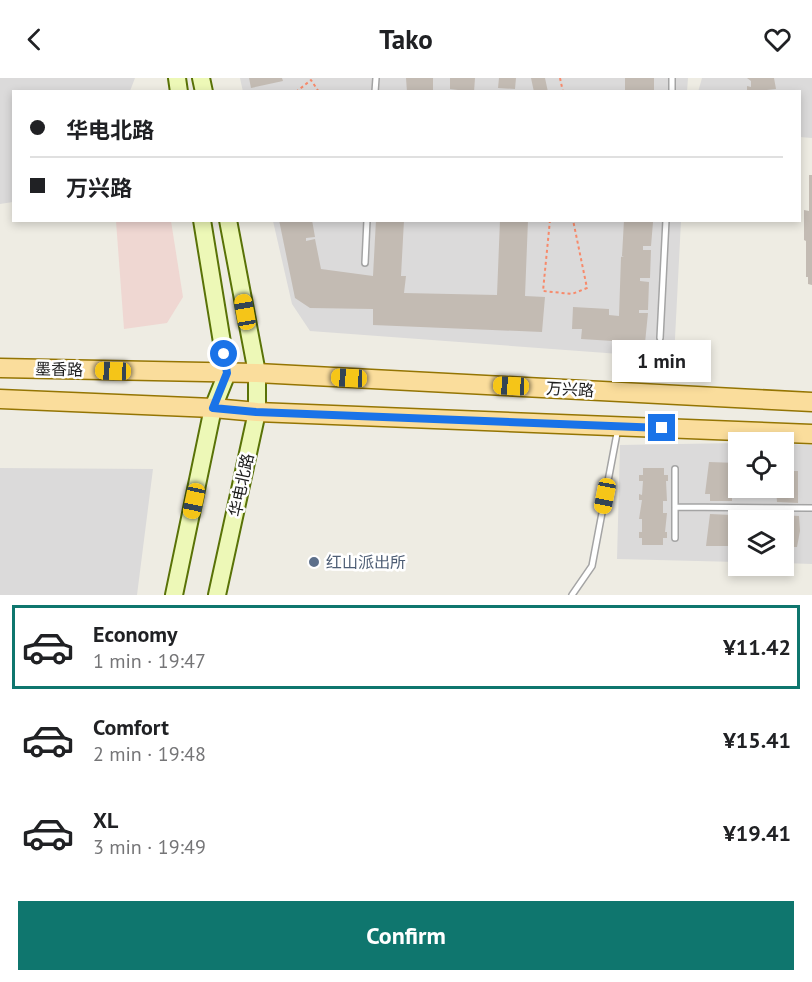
<!DOCTYPE html>
<meta charset="utf-8">
<style>
:root{--surface:#fff;--page:#f2f2f2;--text:#202124;--muted:#757577;--line:#e0e0e0;--accent:#0f766e}
body{margin:0;font-family:"PT Sans","Noto Sans SC",sans-serif;background:var(--page);color:var(--text);height:100vh;display:flex;flex-direction:column;font-size:22px;white-space:nowrap}
*{box-sizing:border-box;margin:0}
p{font-size:20px;color:var(--muted)}
.icon{flex:none;width:33px;height:33px;fill:none;stroke:currentColor;stroke-width:2;stroke-linecap:round;stroke-linejoin:round}
.map{position:relative;height:517px;overflow:hidden}
.details{display:flex;flex-direction:column;background:var(--surface);flex:1}
.details>*{flex:none}
.guide{position:absolute;left:12px;top:12px;width:789px;height:132px;border-radius:0px;box-shadow:0 3px 9px #0003;display:grid;align-content:center;height:132px;padding:0 18px;background:var(--surface)}
.fabs{position:absolute;left:728px;top:354px;display:grid;gap:12px}
.fabs a{display:grid;place-items:center;width:66px;height:66px;border-radius:0px;background:var(--surface);box-shadow:0 3px 9px #0003;font-size:30px}
.end{position:absolute;width:27px;height:27px;margin:-14px;border:8px solid #1a73e8;background:#fff;box-shadow:0 0 0 3px #fff}
.from{border-radius:50%}
.bubble{position:absolute;height:42px;border-radius:0px;background:var(--surface);box-shadow:0 3px 9px #0003;font-size:20px;font-weight:800;line-height:42px;text-align:center}
.car{position:absolute;width:18px;height:36px;margin:-18px -9px;border-radius:8px;box-shadow:0 0 4px 2px #0007;background:linear-gradient(#f5c518 24%,#345 0 40%,#f5c518 0 76%,#345 0 86%,#f5c518 0)}
.guide b{display:flex;align-items:center;gap:21px;height:57px;font-size:22px}
.guide b+b{border-top:2px solid var(--line)}
.guide i{width:15px;height:15px;background:var(--text)}
ul{padding:10px 0 0;list-style:none}
li{display:flex;align-items:center;gap:18px;height:84px;margin:0 12px 9px;padding:0 6px;border:3px solid transparent;border-radius:0px}
li div{flex:1}
li b{display:block;font-size:22px}
li em{font-style:normal;font-weight:800}
li.active{border-color:var(--accent)}
li>.icon{width:54px;height:54px;stroke-width:1.5}
.action{display:flex;gap:12px;margin-top:auto;padding:12px 18px}
.action a{flex:1;height:69px;border-radius:0px;background:var(--accent);color:#fff;font-size:24px;font-weight:800;line-height:69px;text-align:center}
header{display:flex;justify-content:space-between;align-items:center;height:78px;padding:0 18px;background:var(--surface);font-size:27px;font-weight:800}
.map>svg:first-child{display:block}
.residential{fill:#dbdada}
.commercial{fill:#efd7d2}
.building{fill:#c3bbb3}
.lines{fill:none;stroke-linecap:round;stroke-linejoin:round}
.service-casing{stroke:#a4a4a4;stroke-width:8}
.secondary-casing{stroke:#597207;stroke-width:20}
.primary-casing{stroke:#947503;stroke-width:21}
.path{stroke:#f78a6b;stroke-width:2;stroke-dasharray:3 3;stroke-linecap:butt}
.service{stroke:#fff;stroke-width:5}
.secondary{stroke:#edf8b7;stroke-width:16}
.primary{stroke:#fadd9c;stroke-width:18}
.route{stroke:#1a73e8;stroke-width:8}
.service-dot{fill:#5c6f8a;stroke:#fff;stroke-width:2}
.labels{text-anchor:middle;dominant-baseline:central;stroke-width:5;stroke-linejoin:round;paint-order:stroke}
.street-label{font-size:16px;fill:#1d1d1d;stroke:#fff}
.service-label{font-size:16px;fill:#4e5e75;stroke:#fff;text-anchor:start}
</style>
<header><svg class="icon" aria-label="back" viewBox="0 0 24 24"><path d="M15 5l-7 7 7 7"/></svg>Tako<svg class="icon" aria-label="heart" viewBox="0 0 24 24"><path d="M12 20l-8-8c-3-5 5-10 8-4 3-6 11-1 8 4z"/></svg></header>
<div class="map">
<svg width="812" height="517" viewBox="0 0 812 517">
<rect width="100%" height="100%" fill="#eeece3"/>
<!-- residential -->
<path class="residential" d="M0,0H135L130,13L14,14L13,124L0,126Z
M240,0H688L687,14H243Z
M702,0H812V60L800,59V14H698Z
M273,143H681L674,280L310,253L292,226Z
M738,365V410H783V366L812,367V486L783,485V442H738V484L617,481L620,367Z
M0,390L153,391L137,517H0Z"/>
<!-- commercial -->
<path class="commercial" d="M116,143H171L183,219L167,245L124,251Z"/>
<!-- building -->
<path class="building" d="M249,0H282L283,3L251,10Z
M406,0H433V13L407,14Z
M450,0H475L474,14L450,11Z
M499,0H516L515,11L498,10Z
M531,0H545L548,14H534Z
M625,0H654V14H625Z
M747,0H774L776,11L747,14V8L751,9V3Z
M809,97H812V207L808,206V199H806V163L804,162V132L809,133Z
M279,142H312L315,159L306,160V163L315,161L321,191L373,198L376,142H404L401,198H406L404,215L497,217L500,142H528L525,218L545,219L542,254L373,247V231L310,230L295,220Z
M624,142L653,144L651,168H643V172H651L650,200H640V203L649,204L648,232H639V235H648L645,265L581,261L582,251H572L573,229L609,231V237L619,238L621,179L624,178H622Z
M709,384L738,385V399H732V423H710V416H705Z
M643,390H664V397H668V403H666L667,423H663V435H667L665,454H667V460H663V467H642V460H639V454H642V441H639L642,422H639V416L642,417L643,403H639V397H643Z
M783,393H798V425L777,424L776,410H783Z
M710,436L732,437L729,468H706Z
M777,437L799,438L800,453L797,469H783V442H777Z"/>
<g class="lines">
<!-- service casing -->
<g class="service-casing">
<path id="service" d="M375,14L376,0
M672,14V0
M365,185L367,142
M660,260L666,142
M675,391V460
M675,429L812,430
M572,517L592,488L618,350"/>
</g>
<!-- secondary casing -->
<g class="secondary-casing">
<path id="secondary" d="M177,0L179,14
M201,0L204,14
M174,517L213,330L227,295L202,142
M217,517L257,334V295L228,142"/>
</g>
<!-- primary casing -->
<g class="primary-casing">
<path id="primary" d="M0,290L257,295L812,324
M0,321L213,330L257,334L812,356"/>
</g>
<!-- path -->
<path class="path" d="M560,0L563,14
M296,14L311,2L319,14
M550,142L543,213L572,216L587,210L573,142"/>
<!-- service -->
<use href="#service" class="service"/>
<!-- secondary -->
<use href="#secondary" class="secondary"/>
<!-- primary -->
<use href="#primary" class="primary"/>
</g>
<g class="lines">
<!-- route -->
<path class="route" d="M224,276L227,295L213,330L256,334L662,350"/>
</g>
<!-- markers -->
<circle class="service-dot" cx="314" cy="484" r="6"/>
<g class="labels">
<!-- street labels -->
<g class="street-label">
<text transform="translate(59 291) rotate(1)">墨香路</text>
<text transform="translate(570 311) rotate(3)">万兴路</text>
<text transform="translate(241 407) rotate(-78)">华电北路</text>
</g>
<!-- service labels -->
<g class="service-label">
<text x="326" y="484">红山派出所</text>
</g>
</g>
</svg>
<div class="fabs">
<a><svg class="icon" aria-label="locate" viewBox="0 0 24 24"><circle cx="12" cy="12" r="6"/><path d="M12 2v4M12 18v4M2 12h4M18 12h4"/></svg></a>
<a><svg class="icon" aria-label="layers" viewBox="0 0 24 24"><path d="M12 4l9 5-9 5-9-5zM3 14l9 5 9-5"/></svg></a>
</div>
<i class="end from" style="left:224px;top:276px"></i>
<i class="end" style="left:662px;top:350px"></i>
<div class="bubble" style="left:612px;top:262px;width:99px">1 min</div>
<i class="car" style="left:245px;top:234px;rotate:350deg"></i>
<i class="car" style="left:113px;top:293px;rotate:272deg"></i>
<i class="car" style="left:349px;top:300px;rotate:273deg"></i>
<i class="car" style="left:511px;top:308px;rotate:273deg"></i>
<i class="car" style="left:605px;top:418px;rotate:191deg"></i>
<i class="car" style="left:194px;top:423px;rotate:192deg"></i>
<div class="guide">
<b><i class="from"></i>华电北路</b>
<b><i></i>万兴路</b>
</div>
</div>
<section class="details">
<ul>
<li class="active"><svg class="icon" aria-label="car" viewBox="0 0 24 24"><path d="M5 17H2v-5l4-1 3-4h7l3 4 3 1v5h-3M9 17h6M6 11h13"/><circle cx="7" cy="17" r="2"/><circle cx="17" cy="17" r="2"/></svg><div><b>Economy</b><p>1 min · 19:47</p></div><em>¥11.42</em></li>
<li><svg class="icon" aria-label="car" viewBox="0 0 24 24"><path d="M5 17H2v-5l4-1 3-4h7l3 4 3 1v5h-3M9 17h6M6 11h13"/><circle cx="7" cy="17" r="2"/><circle cx="17" cy="17" r="2"/></svg><div><b>Comfort</b><p>2 min · 19:48</p></div><em>¥15.41</em></li>
<li><svg class="icon" aria-label="car" viewBox="0 0 24 24"><path d="M5 17H2v-5l4-1 3-4h7l3 4 3 1v5h-3M9 17h6M6 11h13"/><circle cx="7" cy="17" r="2"/><circle cx="17" cy="17" r="2"/></svg><div><b>XL</b><p>3 min · 19:49</p></div><em>¥19.41</em></li>
</ul>
<div class="action"><a>Confirm</a></div>
</section>
